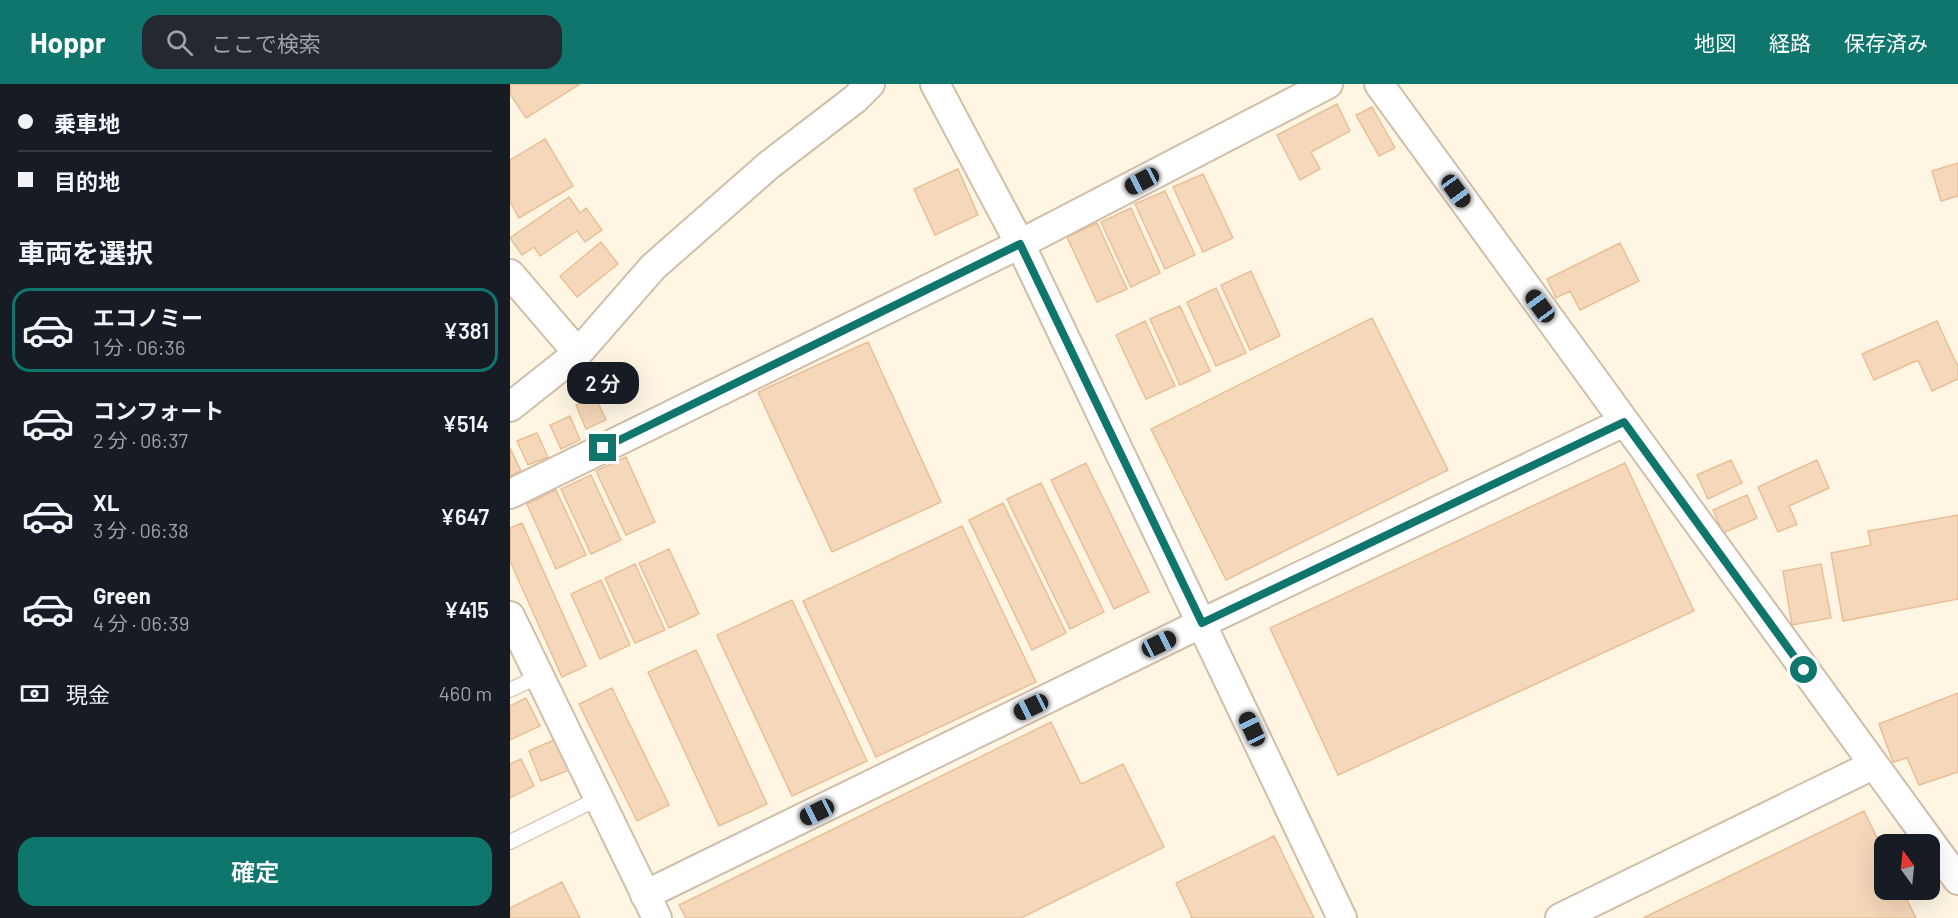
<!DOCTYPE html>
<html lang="ja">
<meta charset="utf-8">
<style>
:root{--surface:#171b24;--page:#242831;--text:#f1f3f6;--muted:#9ea1a6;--line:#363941;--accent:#0f766e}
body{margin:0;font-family:Barlow,"Noto Sans JP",sans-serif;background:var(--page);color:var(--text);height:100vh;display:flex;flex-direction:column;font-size:22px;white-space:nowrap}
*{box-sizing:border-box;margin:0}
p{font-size:20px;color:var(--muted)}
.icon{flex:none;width:33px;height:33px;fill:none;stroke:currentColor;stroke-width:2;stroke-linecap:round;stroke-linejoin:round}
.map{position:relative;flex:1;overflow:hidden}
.details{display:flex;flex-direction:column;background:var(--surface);width:510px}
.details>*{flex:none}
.hud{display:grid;align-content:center;height:132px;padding:0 18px;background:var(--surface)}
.needle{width:39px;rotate:345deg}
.tools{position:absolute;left:1364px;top:750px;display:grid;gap:12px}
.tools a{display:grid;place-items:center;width:66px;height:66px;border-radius:12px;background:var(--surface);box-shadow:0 6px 24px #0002;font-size:30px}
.end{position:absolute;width:27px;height:27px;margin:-14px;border:8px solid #0f766e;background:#fff;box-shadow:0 0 0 3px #fff}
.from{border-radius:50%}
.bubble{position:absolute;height:42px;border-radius:18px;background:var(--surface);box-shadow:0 6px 24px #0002;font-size:20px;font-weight:600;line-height:42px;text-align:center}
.car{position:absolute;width:18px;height:36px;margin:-18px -9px;border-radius:8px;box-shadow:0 0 4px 2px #0007;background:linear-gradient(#222 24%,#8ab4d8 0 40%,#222 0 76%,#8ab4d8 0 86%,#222 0)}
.hud b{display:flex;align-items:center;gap:21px;height:57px;font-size:22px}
.hud b+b{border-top:2px solid var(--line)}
.hud i{width:15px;height:15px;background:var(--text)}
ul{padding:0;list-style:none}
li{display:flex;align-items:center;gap:18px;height:84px;margin:0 12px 9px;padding:0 6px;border:3px solid transparent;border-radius:18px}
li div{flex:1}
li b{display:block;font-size:22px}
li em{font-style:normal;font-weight:600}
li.active{border-color:var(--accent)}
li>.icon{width:54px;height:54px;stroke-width:1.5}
h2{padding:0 18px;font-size:27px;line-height:72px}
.pay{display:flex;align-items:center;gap:15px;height:66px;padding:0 18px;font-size:22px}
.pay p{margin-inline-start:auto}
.primary-button{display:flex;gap:12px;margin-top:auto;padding:12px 18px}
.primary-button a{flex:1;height:69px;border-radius:18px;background:var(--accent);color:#fff;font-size:24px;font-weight:600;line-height:69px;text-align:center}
header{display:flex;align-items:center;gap:36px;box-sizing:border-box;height:84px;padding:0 30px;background:var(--accent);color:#fff}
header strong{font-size:28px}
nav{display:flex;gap:33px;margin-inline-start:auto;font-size:21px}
.search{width:420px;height:54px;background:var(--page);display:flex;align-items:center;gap:15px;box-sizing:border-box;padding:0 21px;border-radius:18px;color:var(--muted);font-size:22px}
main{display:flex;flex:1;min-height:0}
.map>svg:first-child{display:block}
.building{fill:#f5d7b9;stroke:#e9bf98;stroke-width:1.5}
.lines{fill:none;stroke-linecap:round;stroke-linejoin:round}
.service-casing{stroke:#d0bea9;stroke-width:16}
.minor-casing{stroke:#d0bea9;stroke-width:32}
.service{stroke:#fff;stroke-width:14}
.minor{stroke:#fff;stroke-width:28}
.route{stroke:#0f766e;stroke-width:8}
</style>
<header>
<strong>Hoppr</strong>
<div class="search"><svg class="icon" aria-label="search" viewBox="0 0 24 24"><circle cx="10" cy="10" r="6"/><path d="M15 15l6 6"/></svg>ここで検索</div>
<nav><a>地図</a><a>経路</a><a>保存済み</a></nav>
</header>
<main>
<section class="details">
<div class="hud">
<b><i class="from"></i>乗車地</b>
<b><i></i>目的地</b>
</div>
<h2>車両を選択</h2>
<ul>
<li class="active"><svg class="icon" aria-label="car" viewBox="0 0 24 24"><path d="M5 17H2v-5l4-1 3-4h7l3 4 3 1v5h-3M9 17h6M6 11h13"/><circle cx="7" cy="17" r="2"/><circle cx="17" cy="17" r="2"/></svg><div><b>エコノミー</b><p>1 分 · 06:36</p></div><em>¥381</em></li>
<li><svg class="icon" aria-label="car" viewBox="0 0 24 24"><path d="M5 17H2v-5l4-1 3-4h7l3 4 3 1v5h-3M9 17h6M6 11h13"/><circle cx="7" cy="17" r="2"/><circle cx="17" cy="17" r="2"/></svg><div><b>コンフォート</b><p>2 分 · 06:37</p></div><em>¥514</em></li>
<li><svg class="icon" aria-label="car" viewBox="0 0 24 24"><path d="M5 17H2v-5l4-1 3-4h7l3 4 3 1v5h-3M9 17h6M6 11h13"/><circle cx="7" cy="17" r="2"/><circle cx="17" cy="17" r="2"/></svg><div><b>XL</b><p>3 分 · 06:38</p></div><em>¥647</em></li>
<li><svg class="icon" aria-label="car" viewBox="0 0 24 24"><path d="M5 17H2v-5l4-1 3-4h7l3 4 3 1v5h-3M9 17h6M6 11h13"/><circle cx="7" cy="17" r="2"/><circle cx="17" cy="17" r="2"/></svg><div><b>Green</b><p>4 分 · 06:39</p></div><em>¥415</em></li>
</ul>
<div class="pay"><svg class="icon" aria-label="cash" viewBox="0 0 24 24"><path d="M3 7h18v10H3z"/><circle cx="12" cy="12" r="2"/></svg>現金<p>460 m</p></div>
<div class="primary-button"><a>確定</a></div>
</section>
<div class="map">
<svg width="1448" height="834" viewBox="0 0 1448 834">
<rect width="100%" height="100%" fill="#fef6e3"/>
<!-- building -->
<path class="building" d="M0,0H70L16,34L0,10Z
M827,20L840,47L801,68L810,85L790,96L767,51Z
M862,23L885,64L869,72L846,31Z
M35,55L63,102L9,134L0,118V76Z
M1448,79V112L1431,117L1422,87Z
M448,85L468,131L425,151L404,105Z
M693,90L723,154L693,168L663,103Z
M655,107L685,171L655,185L625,120Z
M59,113L70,129L76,124L92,146L75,158L67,147L30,172L24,163L12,171L0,154Z
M621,124L650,189L621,203L591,138Z
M587,139L617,205L587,218L557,153Z
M91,158L108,180L67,213L50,192Z
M1110,159L1129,197L1070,226L1060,207L1046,214L1037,195Z
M741,187L770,252L740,266L711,201Z
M706,204L736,269L706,282L677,218Z
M670,222L700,287L670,301L640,235Z
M862,234L938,386L716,496L641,345Z
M635,237L665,302L636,315L606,251Z
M1427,237L1448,283V295L1422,307L1408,276L1364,296L1352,270Z
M358,258L431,418L322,468L248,308Z
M85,312L96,336L76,345L66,321Z
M60,332L70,356L51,365L40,341Z
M27,349L38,373L18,381L7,357Z
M0,364L11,387L0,392Z
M116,373L145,438L116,451L86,387Z
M1221,376L1232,399L1198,415L1187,391Z
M1307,376L1319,404L1279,422L1287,440L1268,448L1248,403Z
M576,379L639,508L604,525L541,396Z
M1115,379L1184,527L828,691L760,544Z
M81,391L111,456L81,470L51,405Z
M531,399L594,528L560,545L497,415Z
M46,406L76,471L46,485L17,420Z
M1237,411L1247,434L1213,449L1203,426Z
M493,419L556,549L522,566L459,436Z
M1448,431V515L1333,537L1321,469L1361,461L1358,447Z
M12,439L76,582L52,593L0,477V444Z
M452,442L526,598L366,673L293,517Z
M159,465L189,530L159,544L129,479Z
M125,480L155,546L125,559L95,494Z
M1311,480L1321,534L1282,541L1273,487Z
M91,496L120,561L90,575L61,510Z
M282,516L357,677L282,712L207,551Z
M186,566L257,720L209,742L138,588Z
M102,604L159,721L127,737L69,620Z
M1448,609V688L1409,701L1397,674L1383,678L1369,640Z
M16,614L30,642L0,656V622Z
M541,638L571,700L613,680L654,763L511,834H176L169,821Z
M46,655L59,686L31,697L19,667Z
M11,675L24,702L0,714V680Z
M1354,727L1374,768V806H1392L1406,834H1133Z
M764,752L804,834H680L682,833L666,799Z
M52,798L70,834H0V824Z"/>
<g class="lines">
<!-- service casing -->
<g class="service-casing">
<path id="service" d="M0,606L29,592
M0,758L89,714"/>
</g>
<!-- minor casing -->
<g class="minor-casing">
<path id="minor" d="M425,0L510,160L832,834
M869,0L1448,796
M0,190L68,269
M0,323L68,269L143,183L259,81L345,15L360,0
M0,410L510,160L818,0
M0,532L147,834
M135,811L692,539L1114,338
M1050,834L1363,681"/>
</g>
<!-- service -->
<use href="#service" class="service"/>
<!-- minor -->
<use href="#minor" class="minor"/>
</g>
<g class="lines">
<!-- route -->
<path class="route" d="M93,364L510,160L692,539L1114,338L1294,586"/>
</g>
</svg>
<div class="tools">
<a><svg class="needle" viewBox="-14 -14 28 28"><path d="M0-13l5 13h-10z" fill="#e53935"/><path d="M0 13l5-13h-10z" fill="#9ea1a6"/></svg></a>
</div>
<i class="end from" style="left:1294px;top:586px"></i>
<i class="end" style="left:93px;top:364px"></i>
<div class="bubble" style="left:57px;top:278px;width:72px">2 分</div>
<i class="car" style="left:632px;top:97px;rotate:242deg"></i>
<i class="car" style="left:946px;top:107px;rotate:144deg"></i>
<i class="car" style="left:1030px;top:222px;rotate:324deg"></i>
<i class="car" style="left:649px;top:560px;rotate:64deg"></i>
<i class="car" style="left:521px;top:623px;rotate:244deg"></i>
<i class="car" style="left:742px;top:645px;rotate:335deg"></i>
<i class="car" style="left:307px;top:728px;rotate:244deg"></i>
</div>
</main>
